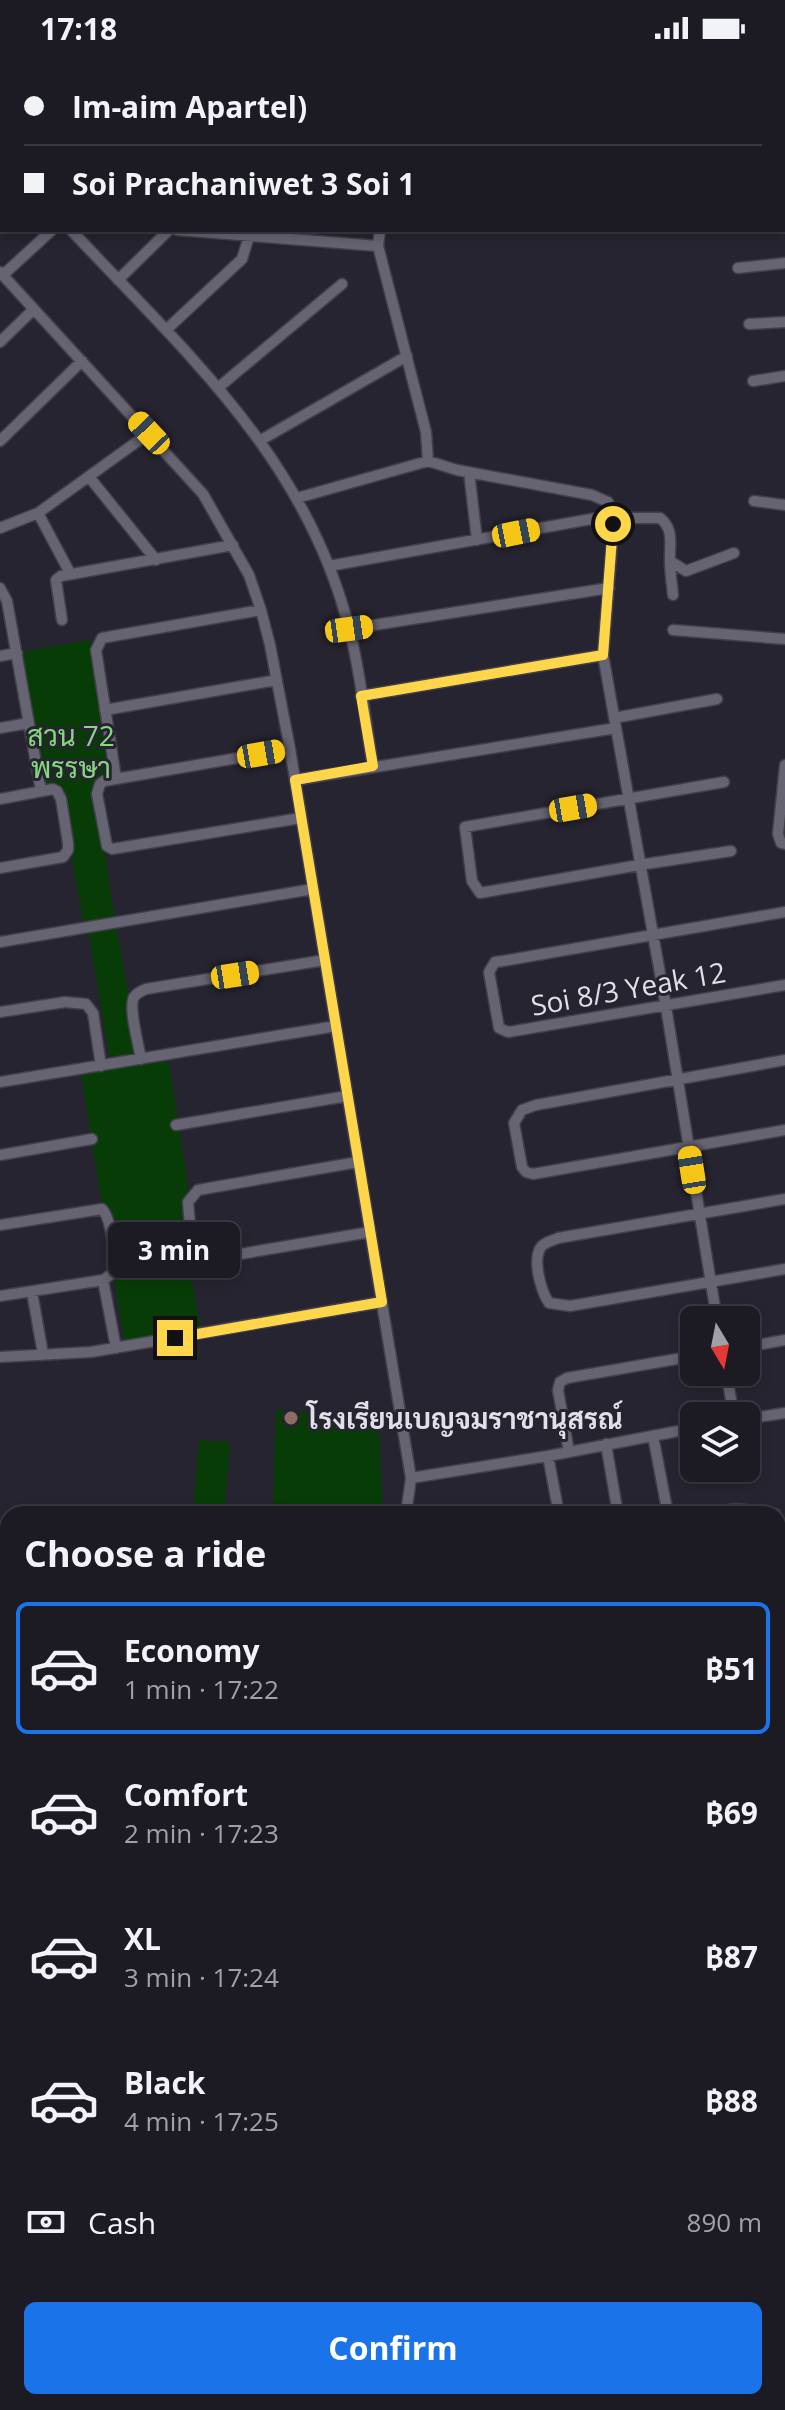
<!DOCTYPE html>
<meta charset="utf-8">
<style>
:root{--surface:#1c1b24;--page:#292831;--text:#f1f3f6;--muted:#a0a1a6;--line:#3a3941;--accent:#1a73e8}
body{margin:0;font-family:"Open Sans",Sarabun,sans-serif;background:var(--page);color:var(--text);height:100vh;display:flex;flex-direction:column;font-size:30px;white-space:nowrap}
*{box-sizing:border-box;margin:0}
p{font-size:26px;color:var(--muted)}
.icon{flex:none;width:44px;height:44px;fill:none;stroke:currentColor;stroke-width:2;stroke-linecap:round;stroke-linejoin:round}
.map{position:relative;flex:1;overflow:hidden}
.details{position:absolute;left:0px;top:1450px;width:786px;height:904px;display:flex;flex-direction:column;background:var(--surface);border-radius:24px 24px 0 0;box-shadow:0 4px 12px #0003,0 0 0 2px var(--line)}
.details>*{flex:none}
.guide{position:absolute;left:0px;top:0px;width:786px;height:176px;box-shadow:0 4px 12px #0003,0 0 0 2px var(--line);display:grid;align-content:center;height:176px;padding:0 24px;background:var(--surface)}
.needle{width:52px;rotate:170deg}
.controls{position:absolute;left:680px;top:1250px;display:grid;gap:16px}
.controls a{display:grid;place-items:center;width:80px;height:80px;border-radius:12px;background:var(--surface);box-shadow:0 4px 12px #0003,0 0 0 2px var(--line);font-size:40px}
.end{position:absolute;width:36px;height:36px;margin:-18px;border:10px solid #ffd54a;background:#111;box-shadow:0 0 0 4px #111}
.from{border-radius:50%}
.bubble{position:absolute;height:56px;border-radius:12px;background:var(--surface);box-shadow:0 4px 12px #0003,0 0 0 2px var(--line);font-size:26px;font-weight:700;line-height:56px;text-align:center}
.car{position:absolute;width:24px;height:48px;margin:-24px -12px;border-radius:10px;box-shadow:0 0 6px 2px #0007;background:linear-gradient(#f5c518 24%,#345 0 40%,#f5c518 0 76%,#345 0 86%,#f5c518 0)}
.guide b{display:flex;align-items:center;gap:28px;height:76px;font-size:30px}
.guide b+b{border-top:2px solid var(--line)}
.guide i{width:20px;height:20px;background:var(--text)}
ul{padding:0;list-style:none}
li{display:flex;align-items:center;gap:24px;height:132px;margin:0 16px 12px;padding:0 8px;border:4px solid transparent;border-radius:12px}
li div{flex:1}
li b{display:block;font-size:30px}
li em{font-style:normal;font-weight:700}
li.selected{border-color:var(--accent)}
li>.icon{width:72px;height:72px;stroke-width:1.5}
h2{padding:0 24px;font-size:36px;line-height:96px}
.pay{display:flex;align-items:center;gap:20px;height:88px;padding:0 24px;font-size:30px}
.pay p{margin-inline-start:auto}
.button{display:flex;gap:16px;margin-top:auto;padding:16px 24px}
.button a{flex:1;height:92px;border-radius:12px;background:var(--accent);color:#fff;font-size:32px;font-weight:700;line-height:92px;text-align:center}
.status{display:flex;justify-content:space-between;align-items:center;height:56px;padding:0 40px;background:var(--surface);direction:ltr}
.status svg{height:22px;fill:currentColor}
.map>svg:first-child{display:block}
.green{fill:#083c06}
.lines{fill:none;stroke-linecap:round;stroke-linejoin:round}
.canal{stroke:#327d85;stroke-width:10}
.river{stroke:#327d85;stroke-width:18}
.minor-casing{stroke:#41404a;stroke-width:13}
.major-casing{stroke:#41404a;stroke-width:15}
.minor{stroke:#666372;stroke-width:10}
.major{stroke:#a17076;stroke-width:12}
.route{stroke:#ffd54a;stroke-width:10}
.education-dot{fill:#8d6e63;stroke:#262430;stroke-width:3}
.labels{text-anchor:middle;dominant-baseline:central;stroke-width:6;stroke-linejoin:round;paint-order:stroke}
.park-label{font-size:28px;fill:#83da7c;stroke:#262430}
.street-label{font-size:28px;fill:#e1e0e8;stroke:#262430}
.poi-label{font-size:28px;font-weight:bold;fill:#e1e0e8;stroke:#262430;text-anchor:start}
</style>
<div class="status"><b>17:18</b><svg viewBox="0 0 49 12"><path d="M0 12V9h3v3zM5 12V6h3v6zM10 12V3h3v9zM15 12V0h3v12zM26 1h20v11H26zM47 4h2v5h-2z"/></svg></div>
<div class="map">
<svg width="785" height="2354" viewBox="0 0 785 2354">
<rect width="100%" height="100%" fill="#262430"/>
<!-- green -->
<path class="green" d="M90,584L114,723L95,728L115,866L84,871L60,733L40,737L17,597Z
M116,869L141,1007L169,1006L200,1210L189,1212L201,1272L124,1285L81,1018L111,1010L88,874Z
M276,1354L378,1360L383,1456L273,1447Z
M199,1384L230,1386L224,1458H193Z"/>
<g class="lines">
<!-- canal -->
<path class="canal" d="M356,2354L357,2346"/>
<!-- river -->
<path class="river" d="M0,2045L8,2046
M778,2111L785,2109"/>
<!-- minor casing -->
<g class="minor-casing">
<path id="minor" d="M425,0V2
M497,0V2
M774,0L775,2
M36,2V0
M784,20H785
M784,85H785
M0,112L2,114
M784,150H785
M71,174C186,297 306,402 349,572C361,617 365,665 373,710
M177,174L378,190
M380,174L378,190L426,376L428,405
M738,212L785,207
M0,216L203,438L249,519L261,554L270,589L290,693L411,1422L406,1458
M3,219L52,174
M118,224L169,174
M749,268L785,266
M166,274L242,203L251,174
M0,286L34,253
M753,325L785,320
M219,331L342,228
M261,384L407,300
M0,385L82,305
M469,416L477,484
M90,422L156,504
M297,442L428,405L457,414L592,439L608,446L614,461L603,599L666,951L717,1264
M754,445L785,449
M38,457L70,517
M0,472L38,457L149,377
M670,505L686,515L734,497
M329,510L597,462H660C675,474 669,489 670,506C670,517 672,528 673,539
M0,532L7,545L41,735
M62,564L56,524L61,520L233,489
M349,573L609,532
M673,574L785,583
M0,600L17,597
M361,640L603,599
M105,654L277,624
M614,662L717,643
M0,672L29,667
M290,693L104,725L100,728L97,738L107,790L112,793L301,762
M785,709L778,778L781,787L785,788
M116,722L96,594L102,582L261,554
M295,724L616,672
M724,726L465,771L472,825L480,837L639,809L731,795
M0,743L53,733L57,735L61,743L68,787V794L63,801L0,812
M785,856L503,905L495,906L489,916L499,972L508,976L785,929
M0,886L313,833
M0,956L65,946L86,948L93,957L101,1010
M141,1003C139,990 128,951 134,941C137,937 141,935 146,933L325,904
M785,1004L536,1049L522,1054L514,1067L522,1111L526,1116L533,1118L785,1074
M0,1026L336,970
M176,1069L347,1040
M0,1099L92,1083
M358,1106L198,1134L188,1146L191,1181L196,1200L205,1204L370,1176
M785,1143L558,1182C552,1185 545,1186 541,1191C532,1204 541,1235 549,1247L570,1250L785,1213
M0,1169L102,1153C111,1162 117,1204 113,1217L103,1224L0,1240
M103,1224L116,1292
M32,1236L43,1298
M746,1291L785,1284
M0,1301L91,1296L382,1246
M726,1316L734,1360
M746,1363L785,1357
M653,1380L668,1458
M606,1388L618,1458
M569,1396L558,1334L560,1326L567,1322L694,1300
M548,1400L559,1458
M411,1422L548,1400L694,1372
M716,1458C732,1449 757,1456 775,1458
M0,1480L8,1479
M0,1553H8
M778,1614H785
M778,1672L785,1671
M778,1853L785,1870
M0,1859H8
M0,1927H8
M778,1977L785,1976
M0,1992H8
M0,2093L8,2094
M0,2164L8,2165
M0,2236L8,2237
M0,2304L8,2306
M670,2346L671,2354
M171,2354L172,2346
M284,2354V2346
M413,2354L415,2346
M504,2354L506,2346
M584,2354V2351"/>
</g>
<!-- major casing -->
<g class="major-casing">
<path id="major" d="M0,1780H8
M778,1804H785"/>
</g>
<!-- minor -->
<use href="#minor" class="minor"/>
<!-- major -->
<use href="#major" class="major"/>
</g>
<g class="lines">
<!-- route -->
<path class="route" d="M175,1282L382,1246L295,724L373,710L361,640L603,599L613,468"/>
</g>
<!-- markers -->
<circle class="education-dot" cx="291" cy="1362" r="8"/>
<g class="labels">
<!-- park labels -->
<g class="park-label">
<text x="71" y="679">สวน 72<tspan x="71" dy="32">พรรษา</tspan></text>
</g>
<!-- street labels -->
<g class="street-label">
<text transform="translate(628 932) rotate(-10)">Soi 8/3 Yeak 12</text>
</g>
<!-- poi labels -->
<g class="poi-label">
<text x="307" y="1362">โรงเรียนเบญจมราชานุสรณ์</text>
</g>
</g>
</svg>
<div class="controls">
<a><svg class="needle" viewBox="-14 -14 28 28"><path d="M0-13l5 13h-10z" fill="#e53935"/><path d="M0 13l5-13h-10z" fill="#a0a1a6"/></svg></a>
<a><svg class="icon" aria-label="layers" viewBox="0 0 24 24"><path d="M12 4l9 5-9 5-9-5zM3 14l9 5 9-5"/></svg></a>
</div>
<i class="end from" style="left:613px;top:468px"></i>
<i class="end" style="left:175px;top:1282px"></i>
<div class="bubble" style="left:108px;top:1166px;width:132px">3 min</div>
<i class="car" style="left:149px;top:377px;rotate:317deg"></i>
<i class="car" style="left:516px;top:477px;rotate:79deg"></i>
<i class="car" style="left:349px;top:573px;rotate:82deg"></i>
<i class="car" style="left:261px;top:698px;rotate:80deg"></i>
<i class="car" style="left:573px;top:752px;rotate:80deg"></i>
<i class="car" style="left:235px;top:919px;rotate:81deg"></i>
<i class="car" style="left:692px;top:1114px;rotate:351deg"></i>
<div class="guide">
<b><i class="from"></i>Im-aim Apartel)</b>
<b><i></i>Soi Prachaniwet 3 Soi 1</b>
</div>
<section class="details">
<h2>Choose a ride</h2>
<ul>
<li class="selected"><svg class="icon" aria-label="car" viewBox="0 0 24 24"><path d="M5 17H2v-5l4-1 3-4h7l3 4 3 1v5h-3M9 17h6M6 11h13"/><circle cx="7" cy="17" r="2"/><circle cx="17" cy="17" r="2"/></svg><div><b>Economy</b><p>1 min · 17:22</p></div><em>฿51</em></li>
<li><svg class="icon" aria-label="car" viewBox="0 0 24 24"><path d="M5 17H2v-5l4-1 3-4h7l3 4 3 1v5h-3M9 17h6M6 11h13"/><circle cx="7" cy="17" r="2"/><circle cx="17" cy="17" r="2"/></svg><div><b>Comfort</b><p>2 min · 17:23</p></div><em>฿69</em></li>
<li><svg class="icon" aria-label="car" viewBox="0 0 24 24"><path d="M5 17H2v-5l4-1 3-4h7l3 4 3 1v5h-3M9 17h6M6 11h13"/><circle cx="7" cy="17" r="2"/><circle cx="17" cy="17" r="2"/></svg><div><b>XL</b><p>3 min · 17:24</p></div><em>฿87</em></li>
<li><svg class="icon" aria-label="car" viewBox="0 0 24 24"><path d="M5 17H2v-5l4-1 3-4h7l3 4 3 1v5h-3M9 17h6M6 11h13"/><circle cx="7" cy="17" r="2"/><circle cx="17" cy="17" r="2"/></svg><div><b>Black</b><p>4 min · 17:25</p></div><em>฿88</em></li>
</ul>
<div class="pay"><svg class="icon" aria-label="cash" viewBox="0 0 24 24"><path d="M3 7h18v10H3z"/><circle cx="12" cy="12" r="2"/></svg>Cash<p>890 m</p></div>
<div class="button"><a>Confirm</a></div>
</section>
</div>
